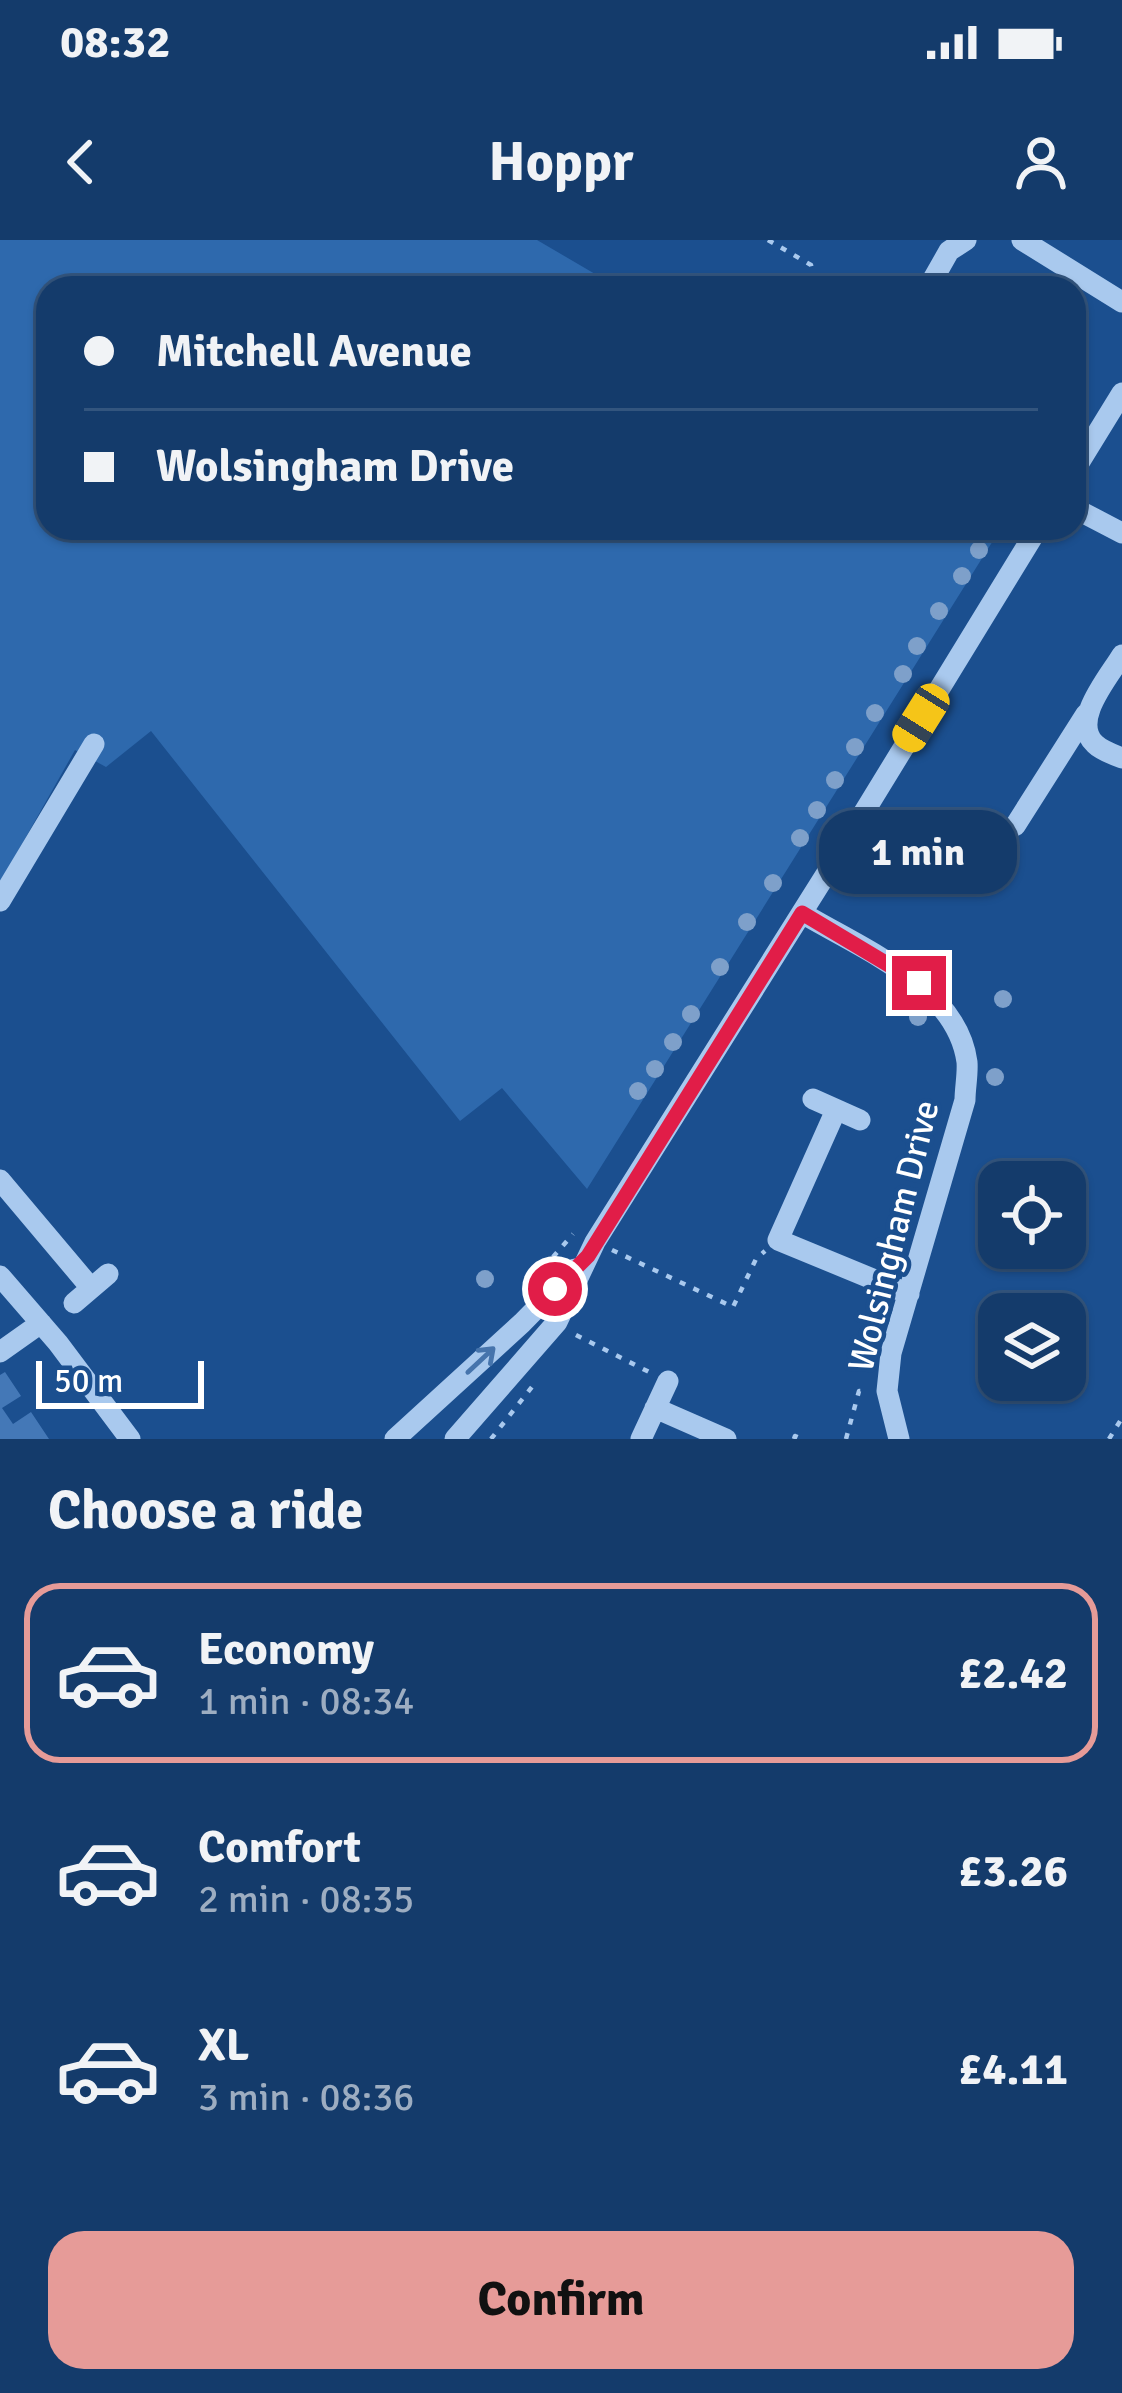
<!DOCTYPE html>
<meta charset="utf-8">
<style>
:root{--surface:#143b6b;--page:#214673;--text:#f1f3f6;--muted:#9dadc1;--line:#33557e;--accent:#e69b98}
body{margin:0;font-family:Signika,sans-serif;background:var(--page);color:var(--text);height:100vh;display:flex;flex-direction:column;font-size:45px;white-space:nowrap}
*{box-sizing:border-box;margin:0}
p{font-size:39px;color:var(--muted)}
.icon{flex:none;width:66px;height:66px;fill:none;stroke:currentColor;stroke-width:2;stroke-linecap:round;stroke-linejoin:round}
.map{position:relative;height:1199px;overflow:hidden}
.panel{display:flex;flex-direction:column;background:var(--surface);flex:1}
.panel>*{flex:none}
.top-card{position:absolute;left:36px;top:36px;width:1050px;height:264px;border-radius:36px;box-shadow:0 3px 9px #0004,0 0 0 3px var(--line);display:grid;align-content:center;height:264px;padding:0 48px;background:var(--surface)}
.buttons{position:absolute;left:978px;top:921px;display:grid;gap:24px}
.buttons a{display:grid;place-items:center;width:108px;height:108px;border-radius:24px;background:var(--surface);box-shadow:0 3px 9px #0004,0 0 0 3px var(--line);font-size:60px}
.scale{position:absolute;left:36px;bottom:30px;width:168px;box-sizing:border-box;padding-left:12px;border:6px solid #fff;border-top:0;font-size:33px;line-height:42px;white-space:nowrap;color:#fff;-webkit-text-stroke:9px #1b4f8f;paint-order:stroke}
.end{position:absolute;width:54px;height:54px;margin:-27px;border:15px solid #e11d48;background:#fff;box-shadow:0 0 0 6px #fff}
.from{border-radius:50%}
.bubble{position:absolute;height:84px;border-radius:36px;background:var(--surface);box-shadow:0 3px 9px #0004,0 0 0 3px var(--line);font-size:39px;font-weight:800;line-height:84px;text-align:center}
.car{position:absolute;width:36px;height:72px;margin:-36px -18px;border-radius:15px;box-shadow:0 0 9px 3px #0007;background:linear-gradient(#f5c518 24%,#345 0 40%,#f5c518 0 76%,#345 0 86%,#f5c518 0)}
.top-card b{display:flex;align-items:center;gap:42px;height:114px;font-size:45px}
.top-card b+b{border-top:3px solid var(--line)}
.top-card i{width:30px;height:30px;background:var(--text)}
ul{padding:0;list-style:none}
li{display:flex;align-items:center;gap:36px;height:180px;margin:0 24px 18px;padding:0 24px;border:6px solid transparent;border-radius:36px}
li div{flex:1}
li b{display:block;font-size:45px}
li em{font-style:normal;font-weight:800}
li.on{border-color:var(--accent)}
li>.icon{width:108px;height:108px;stroke-width:1.5}
h2{padding:0 48px;font-size:54px;line-height:144px}
.button{display:flex;gap:24px;margin-top:auto;padding:24px 48px}
.button a{flex:1;height:138px;border-radius:36px;background:var(--accent);color:#111;font-size:48px;font-weight:800;line-height:138px;text-align:center}
.status{display:flex;justify-content:space-between;align-items:center;height:84px;padding:0 60px;background:var(--surface);direction:ltr}
.status svg{height:33px;fill:currentColor}
header{display:flex;justify-content:space-between;align-items:center;height:156px;padding:0 48px;background:var(--surface);font-size:54px;font-weight:800}
.map>svg:first-child{display:block}
.green{fill:#2e69ad}
.building{fill:#4478b7}
.lines{fill:none;stroke-linecap:round;stroke-linejoin:round}
.path{stroke:#a9c9ee;stroke-width:4.5;stroke-dasharray:6 9;stroke-linecap:butt}
.minor{stroke:#a9c9ee;stroke-width:21}
.tree{fill:#7ea0ca}
.oneway{stroke:#4674ac}
.route{stroke:#e11d48;stroke-width:15}
.labels{text-anchor:middle;dominant-baseline:central;stroke-width:9;stroke-linejoin:round;paint-order:stroke}
.street-label{font-size:36px;fill:#fff;stroke:#1b4f8f}
</style>
<div class="status"><b>08:32</b><svg viewBox="0 0 49 12"><path d="M0 12V9h3v3zM5 12V6h3v6zM10 12V3h3v9zM15 12V0h3v12zM26 1h20v11H26zM47 4h2v5h-2z"/></svg></div>
<header><svg class="icon" aria-label="back" viewBox="0 0 24 24"><path d="M15 5l-7 7 7 7"/></svg>Hoppr<svg class="icon" aria-label="person" viewBox="0 0 24 24"><circle cx="12" cy="8" r="4"/><path d="M4 21q1-7 8-7t8 7"/></svg></header>
<div class="map">
<svg width="1122" height="1199" viewBox="0 0 1122 1199">
<rect width="100%" height="100%" fill="#1b4f8f"/>
<!-- green -->
<path class="green" d="M0,0H537L619,48H48V288H1001L587,949L502,848L460,881L151,491L106,527L75,510L0,643Z"/>
<!-- building -->
<path class="building" d="M5,1132L21,1156L2,1168L13,1184L31,1172L49,1199H0V1135Z"/>
<g class="lines">
<!-- path -->
<path class="path" d="M768,0L811,25L817,48
M612,1010L733,1067L756,1019L765,1011
M553,1017L573,994
M576,1095L651,1133
M491,1199L535,1143
M794,1199L795,1196L802,1199
M846,1199L859,1151H869
M1109,1199L1122,1178"/>
<!-- minor -->
<path class="minor" d="M1022,0L1122,62
M928,48L949,11L966,0
M1074,231L1122,153
M1074,268L1122,293
M1122,415C1109,437 1070,481 1095,504C1101,510 1114,515 1122,518
M1015,586L1086,474
M0,661L94,504
M802,673C860,708 957,746 967,822C968,834 965,848 965,860L891,1113L887,1151L899,1199
M813,859L860,880
M836,870L778,1000L909,1054
M0,940L91,1048
M0,1036L58,1103L130,1199
M74,1063L108,1034
M0,1112L41,1083
M655,1168L726,1199
M395,1199L522,1083L575,1029
M455,1199L557,1082L595,1002L828,631L1038,288
M641,1199L668,1141"/>
</g>
<!-- trees -->
<g class="tree">
<circle cx="979" cy="310" r="9"/>
<circle cx="962" cy="336" r="9"/>
<circle cx="939" cy="371" r="9"/>
<circle cx="917" cy="406" r="9"/>
<circle cx="903" cy="434" r="9"/>
<circle cx="875" cy="473" r="9"/>
<circle cx="855" cy="507" r="9"/>
<circle cx="835" cy="540" r="9"/>
<circle cx="817" cy="570" r="9"/>
<circle cx="800" cy="598" r="9"/>
<circle cx="773" cy="643" r="9"/>
<circle cx="747" cy="682" r="9"/>
<circle cx="720" cy="727" r="9"/>
<circle cx="1003" cy="759" r="9"/>
<circle cx="691" cy="774" r="9"/>
<circle cx="918" cy="777" r="9"/>
<circle cx="673" cy="802" r="9"/>
<circle cx="655" cy="829" r="9"/>
<circle cx="995" cy="837" r="9"/>
<circle cx="638" cy="851" r="9"/>
<circle cx="485" cy="1039" r="9"/>
</g>
<!-- one-way arrows -->
<defs><path id="oneway-shaft" d="M-6 0H5M1.5-3L5.5 0L1.5 3" fill="none" stroke-width="1.6" stroke-linecap="round" stroke-linejoin="round" transform="scale(3)"/></defs>
<use class="oneway" href="#oneway-shaft" transform="translate(481 1120) rotate(-43)"/>
<g class="lines">
<!-- route -->
<path class="route" d="M555,1049L588,1016L802,673L919,743"/>
</g>
<g class="labels">
<!-- street labels -->
<g class="street-label">
<text transform="translate(894 996) rotate(-76)">Wolsingham Drive</text>
</g>
</g>
</svg>
<div class="buttons">
<a><svg class="icon" aria-label="locate" viewBox="0 0 24 24"><circle cx="12" cy="12" r="6"/><path d="M12 2v4M12 18v4M2 12h4M18 12h4"/></svg></a>
<a><svg class="icon" aria-label="layers" viewBox="0 0 24 24"><path d="M12 4l9 5-9 5-9-5zM3 14l9 5 9-5"/></svg></a>
</div>
<div class="scale">50 m</div>
<i class="end from" style="left:555px;top:1049px"></i>
<i class="end" style="left:919px;top:743px"></i>
<div class="bubble" style="left:819px;top:570px;width:198px">1 min</div>
<i class="car" style="left:921px;top:478px;rotate:212deg"></i>
<div class="top-card">
<b><i class="from"></i>Mitchell Avenue</b>
<b><i></i>Wolsingham Drive</b>
</div>
</div>
<section class="panel">
<h2>Choose a ride</h2>
<ul>
<li class="on"><svg class="icon" aria-label="car" viewBox="0 0 24 24"><path d="M5 17H2v-5l4-1 3-4h7l3 4 3 1v5h-3M9 17h6M6 11h13"/><circle cx="7" cy="17" r="2"/><circle cx="17" cy="17" r="2"/></svg><div><b>Economy</b><p>1 min · 08:34</p></div><em>£2.42</em></li>
<li><svg class="icon" aria-label="car" viewBox="0 0 24 24"><path d="M5 17H2v-5l4-1 3-4h7l3 4 3 1v5h-3M9 17h6M6 11h13"/><circle cx="7" cy="17" r="2"/><circle cx="17" cy="17" r="2"/></svg><div><b>Comfort</b><p>2 min · 08:35</p></div><em>£3.26</em></li>
<li><svg class="icon" aria-label="car" viewBox="0 0 24 24"><path d="M5 17H2v-5l4-1 3-4h7l3 4 3 1v5h-3M9 17h6M6 11h13"/><circle cx="7" cy="17" r="2"/><circle cx="17" cy="17" r="2"/></svg><div><b>XL</b><p>3 min · 08:36</p></div><em>£4.11</em></li>
</ul>
<div class="button"><a>Confirm</a></div>
</section>
